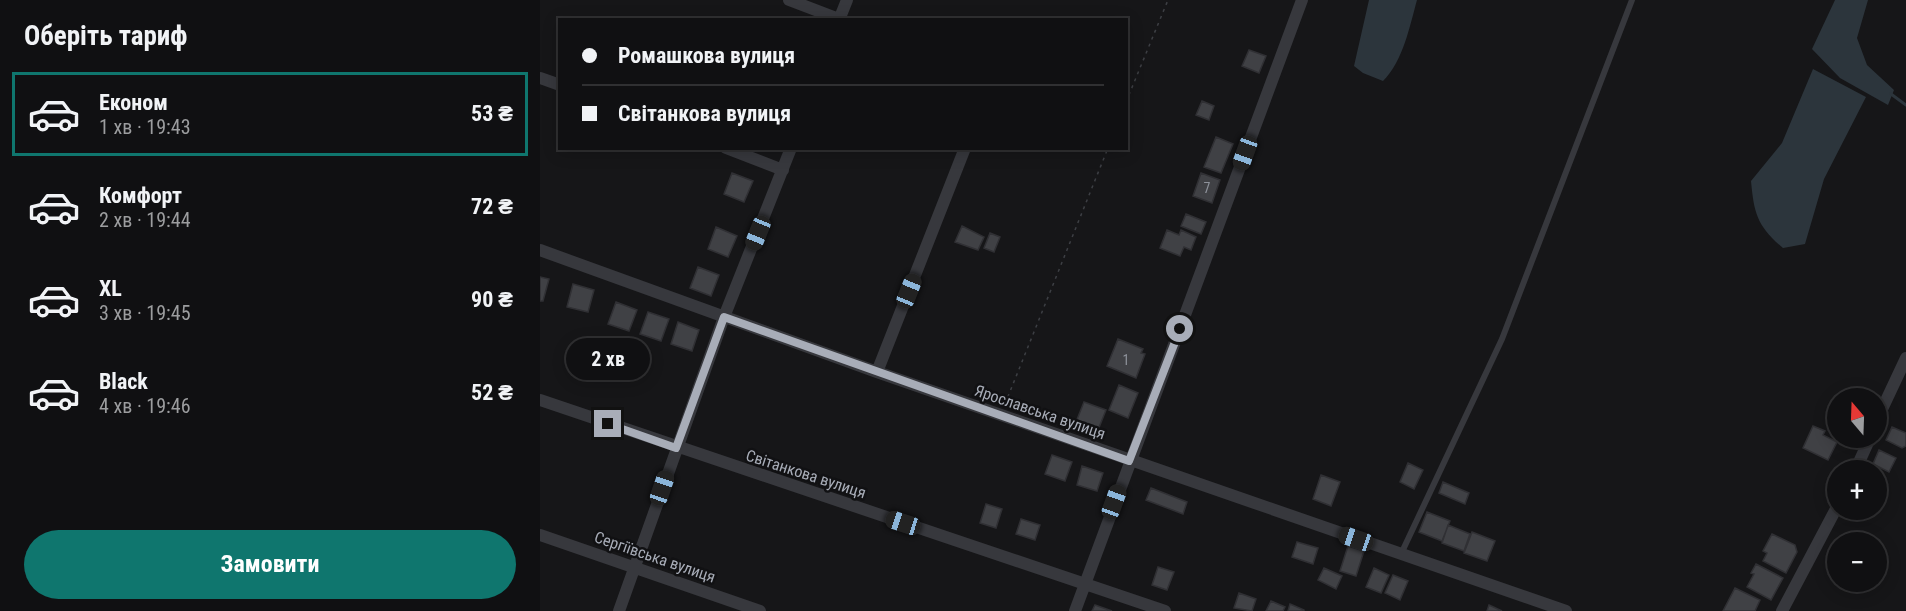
<!DOCTYPE html>
<html lang="uk">
<meta charset="utf-8">
<style>
:root{--surface:#101012;--page:#1e1e20;--text:#f1f3f6;--muted:#9c9d9f;--line:#303032;--accent:#0f766e}
body{margin:0;font-family:"Roboto Condensed",sans-serif;background:var(--page);color:var(--text);height:100vh;display:flex;flex-direction:column;font-size:22px;white-space:nowrap}
*{box-sizing:border-box;margin:0}
p{font-size:20px;color:var(--muted)}
.icon{flex:none;width:33px;height:33px;fill:none;stroke:currentColor;stroke-width:2;stroke-linecap:round;stroke-linejoin:round}
.map{position:relative;flex:1;overflow:hidden}
.drawer{display:flex;flex-direction:column;background:var(--surface);width:540px}
.drawer>*{flex:none}
.banner{position:absolute;left:18px;top:18px;width:570px;height:132px;border-radius:0px;box-shadow:0 3px 15px #0003,0 0 0 2px var(--line);display:grid;align-content:center;height:132px;padding:0 24px;background:var(--surface)}
.needle{width:39px;rotate:341deg}
.tools{position:absolute;left:1287px;top:388px;display:grid;gap:12px}
.tools a{display:grid;place-items:center;width:60px;height:60px;border-radius:50%;background:var(--surface);box-shadow:0 3px 15px #0003,0 0 0 2px var(--line);font-size:30px}
.end{position:absolute;width:27px;height:27px;margin:-14px;border:8px solid #a8adb8;background:#111;box-shadow:0 0 0 3px #111}
.from{border-radius:50%}
.bubble{position:absolute;height:42px;border-radius:21px;background:var(--surface);box-shadow:0 3px 15px #0003,0 0 0 2px var(--line);font-size:20px;font-weight:700;line-height:42px;text-align:center}
.car{position:absolute;width:18px;height:36px;margin:-18px -9px;border-radius:8px;box-shadow:0 0 4px 2px #0007;background:linear-gradient(#222 24%,#8ab4d8 0 40%,#222 0 76%,#8ab4d8 0 86%,#222 0)}
.banner b{display:flex;align-items:center;gap:21px;height:57px;font-size:22px}
.banner b+b{border-top:2px solid var(--line)}
.banner i{width:15px;height:15px;background:var(--text)}
ul{padding:0;list-style:none}
li{display:flex;align-items:center;gap:18px;height:84px;margin:0 12px 9px;padding:0 12px;border:3px solid transparent;border-radius:0px}
li div{flex:1}
li b{display:block;font-size:22px}
li em{font-style:normal;font-weight:700}
li.active{border-color:var(--accent)}
li>.icon{width:54px;height:54px;stroke-width:1.5}
h2{padding:0 24px;font-size:27px;line-height:72px}
.button{display:flex;gap:12px;margin-top:auto;padding:12px 24px}
.button a{flex:1;height:69px;border-radius:36px;background:var(--accent);color:#fff;font-size:24px;font-weight:700;line-height:69px;text-align:center}
main{display:flex;flex:1;min-height:0}
.map>svg:first-child{display:block}
.water{fill:#2c353c}
.lines{fill:none;stroke-linecap:round;stroke-linejoin:round}
.stream{stroke:#2c353c;stroke-width:3}
.building{fill:#404145;stroke:#303034;stroke-width:1.5}
.path{stroke:#3d3f44;stroke-width:1.5;stroke-dasharray:3 4.5;stroke-linecap:butt}
.lane{stroke:#37383d;stroke-width:6}
.street{stroke:#37383d;stroke-width:12}
.route{stroke:#a8adb8;stroke-width:8}
.labels{text-anchor:middle;dominant-baseline:central;stroke-width:5;stroke-linejoin:round;paint-order:stroke}
.number-label{font-size:14px;fill:#8e929b}
.street-label{font-size:16px;fill:#a8adb8;stroke:#111113}
</style>
<main>
<section class="drawer">
<h2>Оберіть тариф</h2>
<ul>
<li class="active"><svg class="icon" aria-label="car" viewBox="0 0 24 24"><path d="M5 17H2v-5l4-1 3-4h7l3 4 3 1v5h-3M9 17h6M6 11h13"/><circle cx="7" cy="17" r="2"/><circle cx="17" cy="17" r="2"/></svg><div><b>Економ</b><p>1 хв · 19:43</p></div><em>53 ₴</em></li>
<li><svg class="icon" aria-label="car" viewBox="0 0 24 24"><path d="M5 17H2v-5l4-1 3-4h7l3 4 3 1v5h-3M9 17h6M6 11h13"/><circle cx="7" cy="17" r="2"/><circle cx="17" cy="17" r="2"/></svg><div><b>Комфорт</b><p>2 хв · 19:44</p></div><em>72 ₴</em></li>
<li><svg class="icon" aria-label="car" viewBox="0 0 24 24"><path d="M5 17H2v-5l4-1 3-4h7l3 4 3 1v5h-3M9 17h6M6 11h13"/><circle cx="7" cy="17" r="2"/><circle cx="17" cy="17" r="2"/></svg><div><b>XL</b><p>3 хв · 19:45</p></div><em>90 ₴</em></li>
<li><svg class="icon" aria-label="car" viewBox="0 0 24 24"><path d="M5 17H2v-5l4-1 3-4h7l3 4 3 1v5h-3M9 17h6M6 11h13"/><circle cx="7" cy="17" r="2"/><circle cx="17" cy="17" r="2"/></svg><div><b>Black</b><p>4 хв · 19:46</p></div><em>52 ₴</em></li>
</ul>
<div class="button"><a>Замовити</a></div>
</section>
<div class="map">
<svg width="1366" height="611" viewBox="0 0 1366 611">
<rect width="100%" height="100%" fill="#161618"/>
<!-- water -->
<path class="water" d="M829,0H877C870,25 863,62 843,81L823,73L814,66Z
M1295,0H1328L1317,38L1327,65L1354,90L1348,105L1300,78L1272,49Z
M1273,69L1326,97L1284,179L1265,244L1243,248C1217,226 1214,213 1211,181L1242,143Z"/>
<g class="lines">
<!-- stream -->
<path class="stream" d="M1351,94L1366,105"/>
</g>
<!-- building -->
<path class="building" d="M709,50L726,56L719,73L702,66Z
M662,101L674,106L669,120L656,115Z
M676,137L693,144L681,173L664,167Z
M192,173L213,181L204,202L184,194Z
M661,173L680,180L672,203L653,196Z
M646,214L666,222L661,234L641,226Z
M422,226L444,237L438,250L415,242Z
M176,227L197,236L188,257L168,249Z
M627,230L639,235L641,230L656,237L651,250L644,247L640,256L620,248Z
M450,233L460,237L454,252L444,248Z
M158,267L179,275L171,296L150,288Z
M0,277L9,279L3,301H0Z
M33,284L54,290L48,312L27,307Z
M76,302L97,310L89,331L68,324Z
M108,312L129,319L121,341L100,334Z
M138,322L159,330L152,351L131,344Z
M578,339L603,349L601,353L605,354L596,378L567,366Z
M579,385L598,393L588,418L569,410Z
M544,402L566,410L558,430L536,422Z
M1273,426L1285,431L1283,435L1297,442L1288,460L1263,448Z
M1352,427L1366,433V446L1362,448L1346,440Z
M1339,450L1356,458L1349,472L1333,464Z
M512,455L532,462L525,481L505,474Z
M868,463L883,470L874,489L860,482Z
M542,466L563,473L557,491L537,485Z
M781,475L800,482L791,506L773,499Z
M903,482L929,493L925,504L899,493Z
M611,488L647,502L643,514L606,500Z
M446,504L462,509L456,528L440,523Z
M887,512L910,521L902,541L879,532Z
M481,519L500,525L495,540L476,534Z
M908,525L930,534L924,551L902,543Z
M932,532L955,541L947,561L924,553Z
M1232,534L1255,545L1257,552L1246,573L1223,561L1227,553L1223,551Z
M757,542L778,548L773,564L752,557Z
M808,546L824,551L816,576L800,571Z
M1216,564L1243,578L1231,600L1207,587L1214,574L1211,573Z
M618,567L634,572L627,590L612,585Z
M784,568L802,576L796,589L778,580Z
M834,568L849,575L841,593L826,587Z
M853,575L868,581L860,600L845,593Z
M1195,588L1220,600L1215,611H1183Z
M699,593L716,599L712,611L694,608Z
M731,601L745,607L743,611H726Z
M750,604L764,610V611H748Z
M555,605L572,611H552Z
M949,605L962,611H947Z"/>
<g class="lines">
<!-- path -->
<path class="path" d="M586,102L628,0
M465,404L568,148"/>
<!-- lane -->
<path class="lane" d="M861,554L962,339L1092,0"/>
<!-- street -->
<path class="street" d="M249,0L299,19
M299,20L307,0
M0,78L20,85
M186,148L243,170
M0,250L337,372L1026,611
M337,372L425,148
M0,400L625,611
M1336,422L1366,358
M1315,471L1330,438
M0,535L220,611
M79,611L184,317L251,148
M535,611L762,0
M1242,611L1298,505"/>
</g>
<g class="lines">
<!-- route -->
<path class="route" d="M68,424L136,448L184,317L589,461L640,329"/>
</g>
<g class="labels">
<!-- number labels -->
<g class="number-label">
<text x="667" y="188">7</text>
<text x="586" y="360">1</text>
</g>
<!-- street labels -->
<g class="street-label">
<text transform="translate(500 412) rotate(19)">Ярославська вулиця</text>
<text transform="translate(266 474) rotate(18)">Світанкова вулиця</text>
<text transform="translate(115 557) rotate(19)">Сергіївська вулиця</text>
</g>
</g>
</svg>
<div class="tools">
<a><svg class="needle" viewBox="-14 -14 28 28"><path d="M0-13l5 13h-10z" fill="#e53935"/><path d="M0 13l5-13h-10z" fill="#9c9d9f"/></svg></a>
<a>+</a>
<a>−</a>
</div>
<i class="end from" style="left:640px;top:329px"></i>
<i class="end" style="left:68px;top:424px"></i>
<div class="bubble" style="left:26px;top:338px;width:84px">2 хв</div>
<i class="car" style="left:705px;top:153px;rotate:200deg"></i>
<i class="car" style="left:218px;top:233px;rotate:202deg"></i>
<i class="car" style="left:369px;top:291px;rotate:22deg"></i>
<i class="car" style="left:122px;top:488px;rotate:19deg"></i>
<i class="car" style="left:574px;top:502px;rotate:20deg"></i>
<i class="car" style="left:363px;top:523px;rotate:288deg"></i>
<i class="car" style="left:816px;top:539px;rotate:289deg"></i>
<div class="banner">
<b><i class="from"></i>Ромашкова вулиця</b>
<b><i></i>Світанкова вулиця</b>
</div>
</div>
</main>
